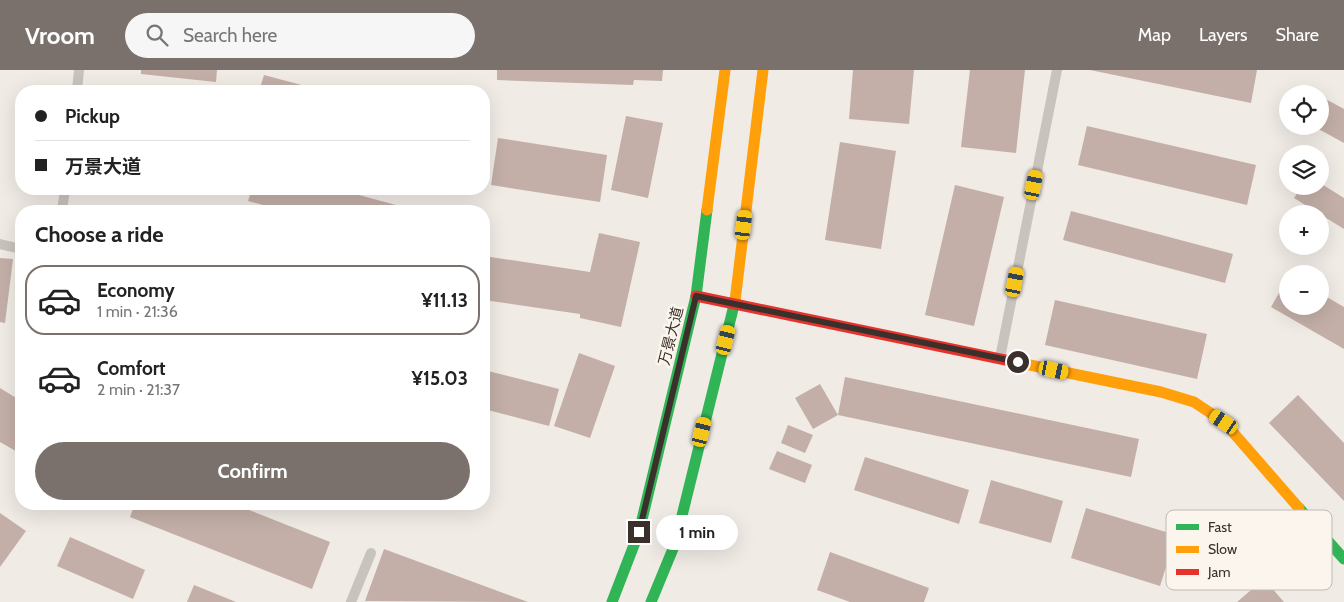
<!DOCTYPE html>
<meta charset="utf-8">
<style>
:root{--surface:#fff;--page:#f6f6f6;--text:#222;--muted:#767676;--line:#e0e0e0;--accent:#7a716c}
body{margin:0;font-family:Cabin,"Noto Sans SC",sans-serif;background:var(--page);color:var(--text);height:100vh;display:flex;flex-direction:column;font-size:19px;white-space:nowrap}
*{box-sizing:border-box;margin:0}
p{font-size:16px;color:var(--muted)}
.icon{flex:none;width:28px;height:28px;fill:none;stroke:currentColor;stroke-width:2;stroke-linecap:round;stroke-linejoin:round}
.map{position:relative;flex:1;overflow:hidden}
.side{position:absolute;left:15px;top:135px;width:475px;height:305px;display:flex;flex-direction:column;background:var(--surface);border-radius:20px;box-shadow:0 5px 20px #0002}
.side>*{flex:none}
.banner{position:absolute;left:15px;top:15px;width:475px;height:110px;border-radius:20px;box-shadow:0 5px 20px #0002;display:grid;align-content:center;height:110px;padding:0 20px;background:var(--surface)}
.fabs{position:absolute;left:1279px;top:15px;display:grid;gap:10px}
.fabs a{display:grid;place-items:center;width:50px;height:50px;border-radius:50%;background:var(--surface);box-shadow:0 5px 20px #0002;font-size:25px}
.end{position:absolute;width:22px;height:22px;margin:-11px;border:6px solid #3b302b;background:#fff;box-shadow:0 0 0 2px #fff}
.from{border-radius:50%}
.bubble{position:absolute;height:35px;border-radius:18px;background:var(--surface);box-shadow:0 5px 20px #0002;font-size:16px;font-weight:700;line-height:35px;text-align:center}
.car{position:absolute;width:15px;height:30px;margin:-15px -8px;border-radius:6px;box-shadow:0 0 4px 1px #0007;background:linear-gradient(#f5c518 24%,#345 0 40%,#f5c518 0 76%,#345 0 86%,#f5c518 0)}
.banner b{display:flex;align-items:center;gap:18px;height:48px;font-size:19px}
.banner b+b{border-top:1px solid var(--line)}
.banner i{width:12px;height:12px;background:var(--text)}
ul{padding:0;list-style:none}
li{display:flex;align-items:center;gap:15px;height:70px;margin:0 10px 8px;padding:0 10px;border:2px solid transparent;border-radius:20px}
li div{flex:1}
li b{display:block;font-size:19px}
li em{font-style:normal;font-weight:700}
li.current{border-color:var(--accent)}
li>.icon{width:45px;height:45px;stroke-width:1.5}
h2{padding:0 20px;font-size:22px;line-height:60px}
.action{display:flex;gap:10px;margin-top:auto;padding:10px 20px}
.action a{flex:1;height:58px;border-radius:30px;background:var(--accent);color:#fff;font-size:20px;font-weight:700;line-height:58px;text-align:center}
header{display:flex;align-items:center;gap:30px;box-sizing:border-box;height:70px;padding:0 25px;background:var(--accent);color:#fff}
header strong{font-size:24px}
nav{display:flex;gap:28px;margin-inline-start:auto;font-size:18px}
.search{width:350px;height:45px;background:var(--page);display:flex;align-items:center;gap:12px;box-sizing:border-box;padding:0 18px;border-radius:28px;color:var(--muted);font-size:19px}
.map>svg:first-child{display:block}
.building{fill:#c3afa7}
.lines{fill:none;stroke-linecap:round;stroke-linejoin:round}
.lane{stroke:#c9c3be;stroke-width:10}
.fast{stroke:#30b455;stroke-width:11}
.slow{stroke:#ff9f0a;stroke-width:11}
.jam{stroke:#e5322d;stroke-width:11}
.route{stroke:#3b302b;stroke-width:6}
.labels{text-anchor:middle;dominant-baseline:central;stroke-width:5;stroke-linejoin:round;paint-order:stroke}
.street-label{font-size:15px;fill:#3b302b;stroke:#fbf5ee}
.key{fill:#fbf5ee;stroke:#c1bab4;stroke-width:1}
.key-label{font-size:14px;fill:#3b302b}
</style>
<header>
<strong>Vroom</strong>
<div class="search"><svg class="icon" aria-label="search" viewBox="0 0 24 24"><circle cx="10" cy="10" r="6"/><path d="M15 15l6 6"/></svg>Search here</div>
<nav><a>Map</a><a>Layers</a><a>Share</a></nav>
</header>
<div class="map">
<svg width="1344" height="532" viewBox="0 0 1344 532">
<rect width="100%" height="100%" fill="#f0ebe5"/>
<!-- building -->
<path class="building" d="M141,0H217L216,12L141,4Z
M497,0H663L662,11L634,10L633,15L497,10Z
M853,0H914L909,54L849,49Z
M970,0H1025L1016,83L961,77Z
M1090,0H1257L1251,33Z
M264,5L324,21H259Z
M1320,26L1344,39V73L1313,56H1320Z
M626,46L663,53L648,128L611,120Z
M1087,56L1256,95L1247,135L1078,95Z
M498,68L607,85L600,132L491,115Z
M840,72L896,81L881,179L825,170Z
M1320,113L1344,128V159L1294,128L1302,116H1320Z
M955,115L1004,127L974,256L925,245Z
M181,119H201L199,124Z
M252,119H337L418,141H285L248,131Z
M83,136L98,141H81Z
M1071,141L1233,184L1225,213L1063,170Z
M599,163L640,172L621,257L580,248V244L484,230V186L590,202Z
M0,188L13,189L5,253L0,252Z
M1288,207V236H1320V223L1344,237V279L1271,237Z
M1055,230L1207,264L1197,309L1045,275Z
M579,283L615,296L590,368L554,356Z
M484,300L559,319L549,356L484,339Z
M845,307L1139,369L1131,407L838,345Z
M820,314L838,345L813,359L795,328Z
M0,318L21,331V384L0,372Z
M1298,325L1344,373V431L1269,353Z
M788,355L813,365L805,383L781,373Z
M777,381L812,395L805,413L769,399Z
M865,387L969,420L959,454L854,420Z
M991,410L1063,431L1051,473L979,453Z
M135,434H234L330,472L312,519L130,447Z
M1086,438L1176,465L1160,516L1071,488Z
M0,443L26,461L0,497Z
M70,467L145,500L133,529L57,496Z
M384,479L528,532L365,531Z
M830,482L929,518L924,532H850L817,520Z
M1264,509L1284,532H1237Z
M194,515L236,532H187Z"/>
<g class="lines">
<!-- lane -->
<path class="lane" d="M77,21L79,0
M62,141L65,119
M0,174L21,179
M1000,288L1057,0
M351,532L371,483"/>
<!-- fast -->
<path class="fast" d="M1299,438L1344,489
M612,532L639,462L696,226L707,140
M651,532L675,474L735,231"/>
<!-- slow -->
<path class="slow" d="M707,140L725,0
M735,231L763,0
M1025,294L1161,322L1194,332L1224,352L1299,438"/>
<!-- jam -->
<path class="jam" d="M696,226L1025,294"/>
</g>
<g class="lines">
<!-- route -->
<path class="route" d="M639,462L696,226L1018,292"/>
</g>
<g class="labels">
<!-- street labels -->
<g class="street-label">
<text transform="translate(671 266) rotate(-76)">万景大道</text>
</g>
</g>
<!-- legend -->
<rect x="1166" y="440" width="166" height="80" rx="8" class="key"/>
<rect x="1176" y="454" width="23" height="6" fill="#30b455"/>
<rect x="1176" y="476" width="23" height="7" fill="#ff9f0a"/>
<rect x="1176" y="499" width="23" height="6" fill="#e5322d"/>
<g class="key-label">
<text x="1208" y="462">Fast</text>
<text x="1208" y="484">Slow</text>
<text x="1208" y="507">Jam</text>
</g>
</svg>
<div class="fabs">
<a><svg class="icon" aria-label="locate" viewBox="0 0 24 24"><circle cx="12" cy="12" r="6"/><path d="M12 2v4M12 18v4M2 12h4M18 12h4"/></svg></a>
<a><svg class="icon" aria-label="layers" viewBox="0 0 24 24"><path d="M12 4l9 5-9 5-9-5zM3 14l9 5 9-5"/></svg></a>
<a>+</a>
<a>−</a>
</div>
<i class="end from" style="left:1018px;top:292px"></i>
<i class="end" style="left:639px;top:462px"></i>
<div class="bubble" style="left:656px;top:445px;width:82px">1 min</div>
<i class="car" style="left:1034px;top:115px;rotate:11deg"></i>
<i class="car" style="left:744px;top:155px;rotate:7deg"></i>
<i class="car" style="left:1015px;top:212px;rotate:11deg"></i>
<i class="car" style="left:726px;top:270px;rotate:14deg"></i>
<i class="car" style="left:1054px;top:300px;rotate:102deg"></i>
<i class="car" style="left:1224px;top:352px;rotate:304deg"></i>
<i class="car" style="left:702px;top:362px;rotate:14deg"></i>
<div class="banner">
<b><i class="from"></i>Pickup</b>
<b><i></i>万景大道</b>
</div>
<section class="side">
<h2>Choose a ride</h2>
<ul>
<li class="current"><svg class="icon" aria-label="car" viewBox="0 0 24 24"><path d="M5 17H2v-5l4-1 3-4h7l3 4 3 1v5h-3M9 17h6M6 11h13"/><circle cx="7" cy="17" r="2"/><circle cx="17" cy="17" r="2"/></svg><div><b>Economy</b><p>1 min · 21:36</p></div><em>¥11.13</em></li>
<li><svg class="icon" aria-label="car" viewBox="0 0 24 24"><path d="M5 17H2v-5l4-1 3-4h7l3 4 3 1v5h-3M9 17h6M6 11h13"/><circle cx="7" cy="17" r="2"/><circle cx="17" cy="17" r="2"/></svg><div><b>Comfort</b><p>2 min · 21:37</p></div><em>¥15.03</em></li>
</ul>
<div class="action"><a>Confirm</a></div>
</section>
</div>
